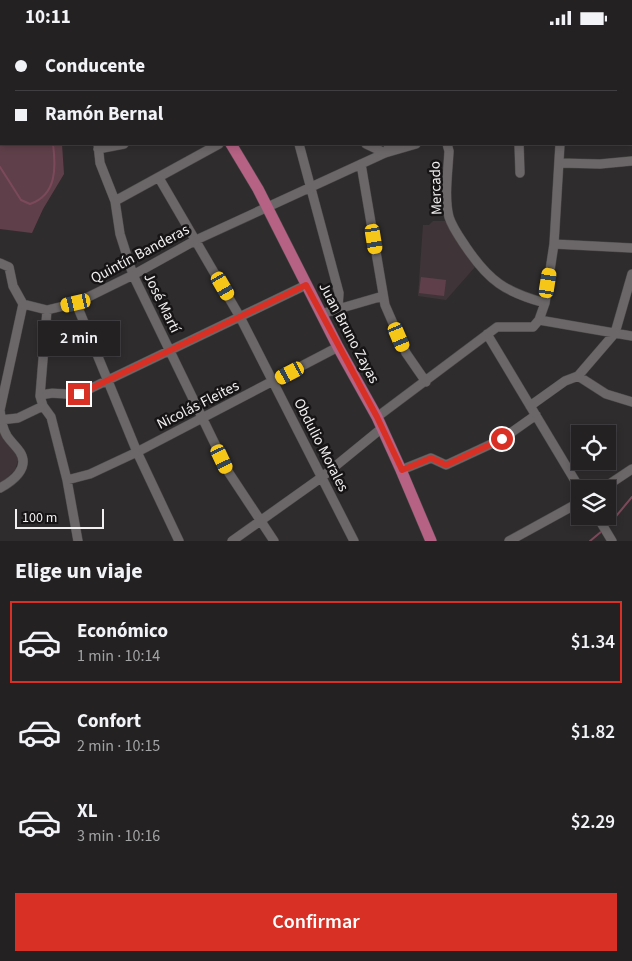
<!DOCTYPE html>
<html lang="es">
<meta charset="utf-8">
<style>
:root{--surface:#232122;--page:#2f2e2f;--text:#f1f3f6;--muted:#a3a3a5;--line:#403e40;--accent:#d93025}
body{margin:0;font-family:"Source Sans 3",sans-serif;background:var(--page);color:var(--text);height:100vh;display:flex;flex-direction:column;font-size:19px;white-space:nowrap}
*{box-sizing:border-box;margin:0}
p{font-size:16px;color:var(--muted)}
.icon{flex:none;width:28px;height:28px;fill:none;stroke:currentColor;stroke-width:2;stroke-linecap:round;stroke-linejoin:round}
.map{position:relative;height:506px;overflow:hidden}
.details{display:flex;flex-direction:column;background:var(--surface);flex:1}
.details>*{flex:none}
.guide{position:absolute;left:0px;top:0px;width:632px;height:110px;box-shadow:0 2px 8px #0003,0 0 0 1px var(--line);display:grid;align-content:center;height:110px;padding:0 15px;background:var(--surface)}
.fabs{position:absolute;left:571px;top:390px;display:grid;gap:10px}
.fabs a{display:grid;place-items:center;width:45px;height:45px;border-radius:0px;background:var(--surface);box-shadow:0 2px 8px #0003,0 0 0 1px var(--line);font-size:25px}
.scale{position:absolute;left:15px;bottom:12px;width:89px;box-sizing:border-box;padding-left:5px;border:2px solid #f2eff0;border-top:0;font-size:14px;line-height:18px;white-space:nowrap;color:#f2eff0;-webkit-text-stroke:4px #161415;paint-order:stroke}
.end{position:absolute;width:22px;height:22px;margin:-11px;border:6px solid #d93025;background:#fff;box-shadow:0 0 0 2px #fff}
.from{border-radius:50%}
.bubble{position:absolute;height:35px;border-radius:0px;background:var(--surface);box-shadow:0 2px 8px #0003,0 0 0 1px var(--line);font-size:16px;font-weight:600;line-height:35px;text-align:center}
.car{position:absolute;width:15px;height:30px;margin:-15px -8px;border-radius:6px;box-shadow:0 0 4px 1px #0007;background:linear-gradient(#f5c518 24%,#345 0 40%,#f5c518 0 76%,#345 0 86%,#f5c518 0)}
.guide b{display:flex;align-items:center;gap:18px;height:48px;font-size:19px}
.guide b+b{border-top:1px solid var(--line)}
.guide i{width:12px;height:12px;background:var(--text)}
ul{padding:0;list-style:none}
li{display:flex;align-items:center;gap:15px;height:82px;margin:0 10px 8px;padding:0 5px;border:2px solid transparent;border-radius:0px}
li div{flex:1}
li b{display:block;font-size:19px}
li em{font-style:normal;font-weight:600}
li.selected{border-color:var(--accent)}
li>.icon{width:45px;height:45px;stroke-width:1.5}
h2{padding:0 15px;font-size:22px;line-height:60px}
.primary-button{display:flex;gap:10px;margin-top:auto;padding:10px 15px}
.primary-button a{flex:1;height:58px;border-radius:0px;background:var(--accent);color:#fff;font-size:20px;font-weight:600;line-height:58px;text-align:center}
.status{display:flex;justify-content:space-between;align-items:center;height:35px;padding:0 25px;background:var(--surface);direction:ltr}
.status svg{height:14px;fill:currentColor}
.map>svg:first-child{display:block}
.built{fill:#3f3538}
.green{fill:#5f404a}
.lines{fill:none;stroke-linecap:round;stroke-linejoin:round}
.stream{stroke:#7c495b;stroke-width:2}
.minor-casing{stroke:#4c494a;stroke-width:10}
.major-casing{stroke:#4c494a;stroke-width:12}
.minor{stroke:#6b6768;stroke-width:9}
.major{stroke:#b56284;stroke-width:11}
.route{stroke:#d93025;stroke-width:6}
.labels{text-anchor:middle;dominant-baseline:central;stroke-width:5;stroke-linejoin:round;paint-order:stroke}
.street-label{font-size:15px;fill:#f2eff0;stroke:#161415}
</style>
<div class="status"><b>10:11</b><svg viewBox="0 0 49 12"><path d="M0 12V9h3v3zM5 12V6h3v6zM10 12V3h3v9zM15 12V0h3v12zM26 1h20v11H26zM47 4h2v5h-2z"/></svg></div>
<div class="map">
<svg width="632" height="506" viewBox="0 0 632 506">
<rect width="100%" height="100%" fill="#2f2c2d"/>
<!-- built -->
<path class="built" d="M433,186H445L475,232L446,265L418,261L423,190H429Z
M0,391L19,422L15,435L0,449Z"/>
<!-- green -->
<path class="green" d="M0,42L1,109H62L64,139L43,174L32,198L0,194Z
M421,242L446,245L444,261L419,258Z"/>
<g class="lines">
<!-- stream -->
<path class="stream" d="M0,53H1
M0,132L21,165L30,169C57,160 56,132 53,109
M607,492L632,462
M590,506L602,496"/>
<!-- minor casing -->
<g class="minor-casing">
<path id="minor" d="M92,0V1
M274,0V1
M371,0V1
M411,0L412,1
M445,0V1
M563,0L564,1
M224,1L228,0
M631,32H632
M98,109L100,128L115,166L120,199L133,240L229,438L274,506
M299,109L339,258L338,273
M366,109L385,118L391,109
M447,109L449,116C448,137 444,162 449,182C452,192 460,203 466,212C489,246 505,257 545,268
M519,109L520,138
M98,114L124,109
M559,128L600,129L632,126
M361,129L385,270L406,318L426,347
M159,143L240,282L354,506
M115,166L219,109
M554,209L632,213
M0,228L9,232L13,251L23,269L0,375C1,384 2,393 7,401C11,407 16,411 20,417C30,433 13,446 0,453
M76,268L137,417L179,506
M23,269L47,275L76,268L133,240L196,205L385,118L416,109
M47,275L40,361L43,371L51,382L67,445L78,506
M321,279L383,261
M539,285L632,301
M487,299L580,454
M578,341L606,359L632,367
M40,361C54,355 64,361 79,359L306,250
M530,371L565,346L578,341L615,298L632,239
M377,382L497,292H533L539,285L545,268L554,209L560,109
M0,385L18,383L43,371
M401,435L431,423L446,430L502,404L536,380
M67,445L90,439L137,417L338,312
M602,454L632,434
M597,481L612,506
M232,506L322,442L382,393
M509,506L580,467"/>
</g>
<!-- major casing -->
<g class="major-casing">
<path id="major" d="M151,0V1
M0,21H1
M231,109L258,154L338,312L377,382L401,435L431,506"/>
</g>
<!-- minor -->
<use href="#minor" class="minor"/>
<!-- major -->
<use href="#major" class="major"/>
</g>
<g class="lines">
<!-- route -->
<path class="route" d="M79,359L306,250L377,382L402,435L431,423L446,430L502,404"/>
</g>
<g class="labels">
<!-- street labels -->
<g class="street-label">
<text transform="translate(436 153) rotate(-92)">Mercado</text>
<text transform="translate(140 219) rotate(-28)">Quintín Banderas</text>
<text transform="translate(162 268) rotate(64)">José Martí</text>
<text transform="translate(349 298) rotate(62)">Juan Bruno Zayas</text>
<text transform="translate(198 370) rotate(-27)">Nicolás Fleites</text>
<text transform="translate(321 410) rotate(63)">Obdulio Morales</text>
</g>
</g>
</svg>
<div class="fabs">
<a><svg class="icon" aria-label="locate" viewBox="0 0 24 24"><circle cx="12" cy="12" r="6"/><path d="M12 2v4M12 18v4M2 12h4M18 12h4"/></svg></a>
<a><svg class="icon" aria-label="layers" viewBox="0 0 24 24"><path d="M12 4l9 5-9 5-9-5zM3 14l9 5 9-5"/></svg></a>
</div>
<div class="scale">100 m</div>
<i class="end from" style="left:502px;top:404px"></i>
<i class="end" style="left:79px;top:359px"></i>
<div class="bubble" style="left:38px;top:286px;width:82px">2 min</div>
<i class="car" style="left:374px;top:204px;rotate:171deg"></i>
<i class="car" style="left:548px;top:248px;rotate:9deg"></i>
<i class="car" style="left:223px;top:251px;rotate:150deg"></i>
<i class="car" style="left:76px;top:268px;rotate:257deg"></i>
<i class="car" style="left:399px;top:302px;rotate:157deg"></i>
<i class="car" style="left:290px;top:338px;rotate:242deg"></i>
<i class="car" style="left:222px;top:424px;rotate:155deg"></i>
<div class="guide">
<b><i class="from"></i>Conducente</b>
<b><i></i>Ramón Bernal</b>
</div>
</div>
<section class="details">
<h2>Elige un viaje</h2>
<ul>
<li class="selected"><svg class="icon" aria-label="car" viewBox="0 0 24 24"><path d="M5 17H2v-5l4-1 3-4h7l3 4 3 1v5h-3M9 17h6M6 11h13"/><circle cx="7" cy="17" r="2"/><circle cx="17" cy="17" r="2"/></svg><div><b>Económico</b><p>1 min · 10:14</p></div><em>$1.34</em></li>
<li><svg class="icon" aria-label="car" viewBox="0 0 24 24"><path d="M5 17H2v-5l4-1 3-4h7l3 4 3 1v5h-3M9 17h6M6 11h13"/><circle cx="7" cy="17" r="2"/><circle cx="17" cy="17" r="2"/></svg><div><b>Confort</b><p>2 min · 10:15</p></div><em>$1.82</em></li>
<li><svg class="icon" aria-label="car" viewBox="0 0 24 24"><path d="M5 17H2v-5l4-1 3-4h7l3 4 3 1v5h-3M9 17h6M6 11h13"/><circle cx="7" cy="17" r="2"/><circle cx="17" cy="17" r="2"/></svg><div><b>XL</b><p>3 min · 10:16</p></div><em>$2.29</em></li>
</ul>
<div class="primary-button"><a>Confirmar</a></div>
</section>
